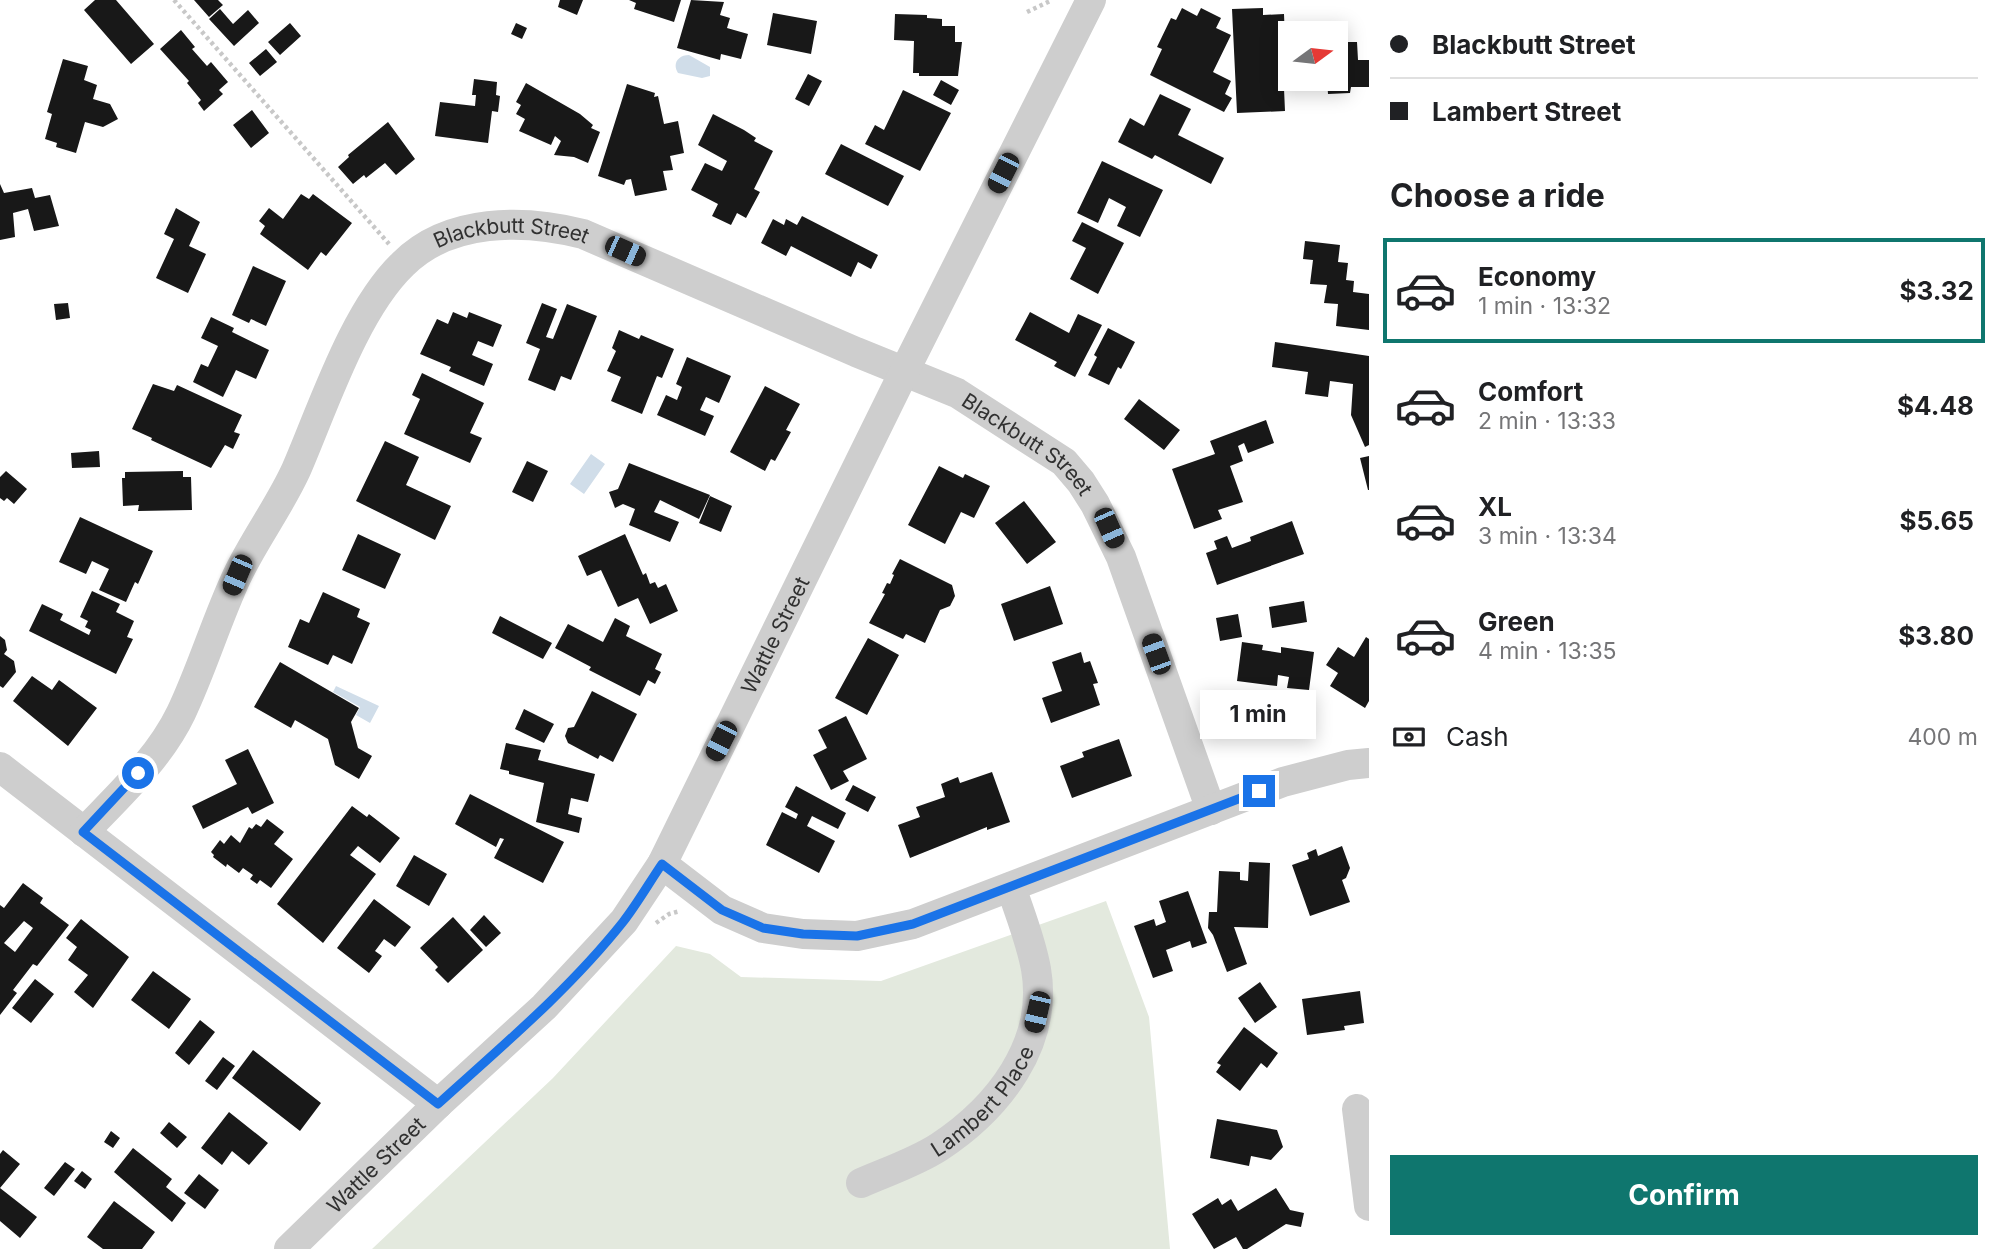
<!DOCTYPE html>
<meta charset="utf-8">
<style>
:root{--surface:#fff;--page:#f2f2f2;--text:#202124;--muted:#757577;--line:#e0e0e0;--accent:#0f766e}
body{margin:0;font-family:Inter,sans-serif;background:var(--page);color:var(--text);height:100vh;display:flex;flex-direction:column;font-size:26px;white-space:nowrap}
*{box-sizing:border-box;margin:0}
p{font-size:23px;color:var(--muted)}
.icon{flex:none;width:38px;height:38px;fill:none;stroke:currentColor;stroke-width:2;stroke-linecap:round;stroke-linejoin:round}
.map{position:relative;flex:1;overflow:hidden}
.drawer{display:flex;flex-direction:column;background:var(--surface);width:630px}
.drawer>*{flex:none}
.hud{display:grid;align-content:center;height:154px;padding:0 21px;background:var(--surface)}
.needle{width:46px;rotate:75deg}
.fabs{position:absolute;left:1278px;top:21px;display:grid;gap:14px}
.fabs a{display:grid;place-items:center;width:70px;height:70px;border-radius:0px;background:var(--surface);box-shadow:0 4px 18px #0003;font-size:35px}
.end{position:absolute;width:32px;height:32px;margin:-16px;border:9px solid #1a73e8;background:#fff;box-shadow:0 0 0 4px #fff}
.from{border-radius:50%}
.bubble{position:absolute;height:49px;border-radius:0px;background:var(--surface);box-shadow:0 4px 18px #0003;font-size:23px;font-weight:700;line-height:49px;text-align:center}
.car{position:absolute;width:21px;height:42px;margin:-21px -10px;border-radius:9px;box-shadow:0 0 5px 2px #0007;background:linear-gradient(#222 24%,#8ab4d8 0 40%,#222 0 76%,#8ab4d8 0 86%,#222 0)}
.hud b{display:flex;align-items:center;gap:24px;height:66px;font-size:26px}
.hud b+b{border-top:2px solid var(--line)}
.hud i{width:18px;height:18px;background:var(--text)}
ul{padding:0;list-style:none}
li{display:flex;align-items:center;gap:21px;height:105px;margin:0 14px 10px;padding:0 7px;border:4px solid transparent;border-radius:0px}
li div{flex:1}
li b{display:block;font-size:26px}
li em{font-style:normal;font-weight:700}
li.on{border-color:var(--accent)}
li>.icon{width:63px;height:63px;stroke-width:1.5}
h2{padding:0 21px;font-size:32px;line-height:84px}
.pay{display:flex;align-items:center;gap:18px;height:77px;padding:0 21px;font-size:26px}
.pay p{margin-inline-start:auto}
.cta{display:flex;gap:14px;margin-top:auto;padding:14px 21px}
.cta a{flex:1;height:80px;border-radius:0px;background:var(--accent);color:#fff;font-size:28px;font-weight:700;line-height:80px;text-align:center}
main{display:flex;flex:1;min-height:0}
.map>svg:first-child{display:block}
.green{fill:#e3e9de}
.water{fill:#d0dde9}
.building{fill:#181818;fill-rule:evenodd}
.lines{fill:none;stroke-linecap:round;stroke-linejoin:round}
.path{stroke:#c8c8c8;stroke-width:4.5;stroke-dasharray:3.5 3.5;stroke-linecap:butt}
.minor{stroke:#cecece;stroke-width:30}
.route{stroke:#1a73e8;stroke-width:9}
.labels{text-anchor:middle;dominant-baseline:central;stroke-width:7;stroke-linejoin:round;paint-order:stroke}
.street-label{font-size:21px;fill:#313131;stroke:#fff}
</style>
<main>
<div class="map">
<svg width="1369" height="1249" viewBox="0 0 1369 1249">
<rect width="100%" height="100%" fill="#fff"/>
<!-- green -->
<path class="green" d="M1106,901L1149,1017L1170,1249H372L553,1078L676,946L710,954L741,977L881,981Z"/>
<!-- water -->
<path class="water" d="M689,55L710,67V76L702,78L678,73C672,64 678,55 689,55Z
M591,454L605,464L584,494L570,484Z
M336,686L379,706L370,723L356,715L360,707L333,692Z"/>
<!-- building -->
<path class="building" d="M95,0H116L154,44L131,64L84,10Z
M194,0H218L223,5L209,17Z
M560,0H583L577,15L558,7Z
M629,0H681L674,22L634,9L636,3Z
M691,0L724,2L720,15L730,18L727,28L748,34L741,59L721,54L720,60L677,48Z
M1182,8L1197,16L1201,8L1221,18L1216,28L1231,35L1213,72L1231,81L1225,94L1232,98L1224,112L1150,75L1162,49L1157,47L1171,18L1176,20Z
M1263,8V15L1284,14L1286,66H1283L1285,111L1237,113L1232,9Z
M220,9L233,24L248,10L259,23L234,46L209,19Z
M773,13L817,21L811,54L767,45Z
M895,14L927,15V18L942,19V26H955V42H962L958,76H919V73H913L914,41L894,40Z
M290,23L301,36L280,55L268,42Z
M516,23L527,28L522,39L511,34Z
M181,30L195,47L192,49L207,66L211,62L228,82L219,90L223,94L204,111L198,103L201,100L187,83L189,81L160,49Z
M1335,42H1357L1358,60H1369V87H1351L1350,93L1328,94L1327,79H1335Z
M266,49L277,62L260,76L249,63Z
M63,59L88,66L84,80L97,85L93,99L110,104L118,119L103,127L85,122L76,153L56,147L57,143L45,139L52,114L47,112Z
M808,74L822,81L809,106L795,99Z
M474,79L497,82L496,95L500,96L498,112L492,111L488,143L435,136L440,102L475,106L476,95H472Z
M941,80L959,90L951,105L933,95Z
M526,83L580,114L593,125L591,128L600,132L588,163L574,157L554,155L561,141L555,136L551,145L519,131L525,119L516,114L521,105L516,102Z
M627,84L655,93L654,97L658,96L664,124L678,121L684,153L670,156L673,170L663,171L667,190L635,196L631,179L626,180L624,185L598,176Z
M903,90L951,113L920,171L865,144L875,125L884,130Z
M1160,94L1191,109L1178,135L1224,158L1211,184L1155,155L1152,159L1118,142L1130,118L1144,126Z
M252,110L269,133L251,148L233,125Z
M713,114L744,130L756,138L754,141L773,151L754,189L760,192L746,218L737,213L731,225L712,216L718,204L691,190L705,163L722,171L727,161L698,145Z
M388,122L415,159L396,175L385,163L366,178L364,175L353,184L338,167L349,157L348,155Z
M841,144L904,176L888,206L825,174Z
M1102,161L1163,190L1140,237L1117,226L1126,207L1109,198L1098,223L1077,213Z
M0,184L4,193L32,188L35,198L50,195L59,226L34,231L28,209L13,213L15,237L0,240Z
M301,194L309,199L313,194L352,223L326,256L321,252L308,270L260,234L265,226L259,221L269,208L283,219Z
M176,208L200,222L189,246L206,254L188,293L156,278L174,239L164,234Z
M802,216L878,255L871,269L858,262L851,277L791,246L786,256L761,243L773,219L784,225L786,219L797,225Z
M1082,222L1124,243L1098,294L1070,279L1086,248L1072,241Z
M1305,241L1340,245L1338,262L1348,263L1346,280L1354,281L1353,292L1369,294V330L1336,326L1338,304L1324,303L1327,285L1310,284L1313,260L1303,259Z
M253,266L286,281L266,326L251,319L249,323L232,315Z
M68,303L70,318L56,320L54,304Z
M542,303L557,309L546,337L553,339L567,304L597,316L571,380L561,376L555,391L528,380L540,349L526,343Z
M453,312L467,318L469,312L502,325L493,347L478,341L472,355L493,364L484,386L449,371L451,367L420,354L437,319L448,324Z
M1030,312L1069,333L1078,314L1102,325L1075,377L1054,366L1057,362L1015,340Z
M211,317L234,328L232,332L269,350L256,379L236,370L223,397L193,382L201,364L208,367L218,346L201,338Z
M1108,328L1135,342L1121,369L1118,367L1109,385L1088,375L1097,357L1094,355Z
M619,330L639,339L641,335L674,349L662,378L657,376L642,414L611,401L621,377L607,371L616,351L612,348Z
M1275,342L1369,356V445L1365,447L1351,415L1353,384L1330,381L1328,397L1305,394L1308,372L1272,367Z
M687,357L731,376L719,403L706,397L700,410L714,416L705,436L657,415L666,395L677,400L682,387L676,384Z
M422,373L484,403L470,433L482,438L470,463L404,434L420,399L412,395Z
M153,384L174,391L177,385L242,415L234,432L240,434L233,449L225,445L211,468L151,440L152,438L132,429Z
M765,386L800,404L786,430L791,432L775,461L771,459L765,471L730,452Z
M1139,399L1180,430L1164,450L1124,419Z
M1266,420L1274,443L1248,453L1244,443L1238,446L1243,461L1230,466L1243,502L1218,510L1222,519L1194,529L1172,469L1215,454L1210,441Z
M385,441L419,457L406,485L451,506L435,540L356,501Z
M99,451L100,467L72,468L71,453Z
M1369,456V490H1368L1360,458Z
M527,461L548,471L533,502L512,492Z
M629,463L710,495L699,519L660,500L654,512L679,522L670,542L629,525L635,509L623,504L615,508L609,492L618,489Z
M939,466L963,478L965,474L990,486L974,518L961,512L945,544L908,525Z
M6,471L27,489L14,504L7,498L4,501L0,498V477Z
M183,471V477H191L192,510L138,511L139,505L123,506L122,478H125V472Z
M710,496L732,506L721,532L699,523Z
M1024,501L1056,542L1027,564L995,523Z
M80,517L153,551L138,584L135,582L126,602L99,590L109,569L92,561L86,574L59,562Z
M1292,521L1304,554L1217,585L1206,553L1217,549L1214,541L1227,536L1232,548L1251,541L1250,537Z
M358,534L401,554L385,589L342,570Z
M625,534L643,575L646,573L650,584L655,582L658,588L666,584L678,611L650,624L638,598L618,607L601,570L587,576L578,556Z
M900,559L952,585L955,596L950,606L940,610L925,643L906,634L903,639L869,623L885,594L882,593L887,583L890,584L894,575L892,574Z
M1050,586L1063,624L1014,641L1001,604Z
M92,591L120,604L116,612L134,621L127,637L133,639L116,674L29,631L42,604L63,614L60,620L89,635L91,630L85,627L88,621L80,617Z
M323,592L360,609L357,617L370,623L352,664L333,655L328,665L288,647L300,619L309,623Z
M1304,601L1307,622L1272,628L1269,607Z
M1238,614L1242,637L1220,641L1216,618Z
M500,616L552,643L543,659L492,633Z
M615,618L630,626L626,636L662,654L655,669L661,672L655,684L648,680L640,696L589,670L591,667L555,648L568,624L603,642Z
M0,636L5,640L7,650L4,654L14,661L16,672L3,688L0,686Z
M1366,637L1369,639V701L1365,708L1330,686L1338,673L1326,665L1338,647L1354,657Z
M868,638L899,655L867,715L835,698Z
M1242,642L1263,645L1262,650L1281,653V647L1314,652L1309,690L1287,688L1289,677L1278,675L1277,686L1237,681Z
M1081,652L1084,663L1090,661L1098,683L1093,684L1100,705L1051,723L1042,698L1062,691L1052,662Z
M280,662L359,708L351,722L358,748L372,756L359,779L335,765L328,739L295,720L291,728L254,707Z
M32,676L52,690L59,680L97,708L68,746L13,701Z
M592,691L637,714L613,762L600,755L598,759L568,743L565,736L568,728L574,727Z
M524,709L554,724L544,743L515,729Z
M846,716L867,759L843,771L849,781L831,790L813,755L827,748L818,730Z
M1119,739L1132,776L1072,798L1060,766L1084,757L1082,752Z
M506,743L541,750L538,760L595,774L588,802L571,798L568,814L582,818L579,833L536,822L544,783L509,774V771L500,769Z
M248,749L274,803L252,814L248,807L203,829L192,806L237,784L225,760Z
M992,772L1010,822L987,830V827L910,858L898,825L920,817L916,807L945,797L941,784L958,777L960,783Z
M853,785L876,797L868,812L845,800Z
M796,786L846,813L838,829L812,816L807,826L835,841L819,873L766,845L782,812L796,819L798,814L785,807Z
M470,794L564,842L543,883L494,858L504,839L500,838L496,847L455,824Z
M352,806L367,817L369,814L400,838L380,863L358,846L350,855L376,874L323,943L277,904Z
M267,819L284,832L274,844L293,859L271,888L260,880L257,884L250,879L253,875L243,868L239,873L227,864L226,867L213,857L214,855L211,852L220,840L224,844L231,835L240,843L249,827L252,829L256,824L261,827Z
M1342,846L1350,868L1346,878L1342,880L1350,902L1310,916L1292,865L1309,859L1307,853L1316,849L1318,856Z
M414,855L447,874L429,906L396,886Z
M1249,862L1270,863L1268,928L1234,927L1247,964L1227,972L1213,935L1208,928L1209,912H1217L1219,871L1240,872V880L1248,881Z
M23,883L43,898L40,903L69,925L37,966L33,964L13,990L17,993L0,1015V905L4,908ZM24,921L33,928L15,952L4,943Z
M1188,891L1207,943L1192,948L1190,941L1166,950L1173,971L1153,978L1134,926L1154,919L1156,926L1166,922L1159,901Z
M374,899L411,927L395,947L384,939L375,951L382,956L369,973L337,948Z
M484,915L501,933L486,947L470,930Z
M453,917L483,950L448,983L435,970L438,967L420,948Z
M81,919L129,957L93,1008L74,992L88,975L68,960L77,947L66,938Z
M153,971L191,999L169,1029L131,1000Z
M35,979L54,994L31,1023L12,1008Z
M1260,982L1277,1007L1255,1023L1238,998Z
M1360,991L1364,1023L1344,1026L1345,1030L1307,1035L1302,999Z
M200,1020L215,1032L189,1065L175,1053Z
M1244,1027L1278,1053L1267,1068L1261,1063L1240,1091L1216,1072L1221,1065L1217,1063Z
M253,1050L321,1103L300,1131L232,1078Z
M223,1057L235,1066L217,1090L205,1081Z
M229,1112L268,1143L249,1165L232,1151L222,1165L201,1148Z
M1217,1119L1277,1130L1283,1147L1271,1160L1251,1156L1249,1166L1210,1158Z
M169,1122L187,1137L177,1148L160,1133Z
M111,1131L120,1138L113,1148L104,1142Z
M133,1148L172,1179L166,1187L186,1203L172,1222L114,1172Z
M3,1150L20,1164L0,1188L37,1217L20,1238L0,1221V1154Z
M65,1162L75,1169L54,1196L44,1188Z
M82,1171L92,1179L85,1189L74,1181Z
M199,1174L219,1190L205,1209L184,1193Z
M1276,1188L1290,1210L1304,1213L1301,1227L1286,1224L1247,1249H1243L1236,1237L1214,1249L1192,1214L1218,1198L1222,1205L1231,1199L1238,1211Z
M114,1201L155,1232L142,1249H103L87,1237Z"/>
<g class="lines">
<!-- path -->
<path class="path" d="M174,0L389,244
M1027,12L1052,0
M656,923L669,914L680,911"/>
<!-- minor -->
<g class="minor">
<path d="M0,767L438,1104"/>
<path id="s1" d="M84,832C118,796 159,759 181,713C202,669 216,621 237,576C254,540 279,507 296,470C323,408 354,311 403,264C449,218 524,219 583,234L856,352L957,393L1064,462L1081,482L1095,504L1121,557L1211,810"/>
<path d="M662,864L722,910L763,928L803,934L857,936L913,924L1283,782L1348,765L1369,763"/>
<path d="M1357,1109L1369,1206"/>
<path id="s2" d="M861,1183C886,1172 916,1162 939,1147C998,1108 1049,1044 1036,969C1031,941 1020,914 1011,887"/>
<path id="s3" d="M289,1249L438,1104L544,1007L624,921L662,864L904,372L1091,0"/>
</g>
</g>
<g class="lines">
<!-- route -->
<path class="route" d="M138,773L83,832L438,1104C501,1047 569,990 623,922C637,904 649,883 662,864L722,910L763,928L803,934L857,936L913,924L1259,791"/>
</g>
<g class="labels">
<!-- street labels -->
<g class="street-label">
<text stroke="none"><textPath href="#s1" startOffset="775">Blackbutt Street</textPath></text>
<text stroke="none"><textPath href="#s1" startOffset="1342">Blackbutt Street</textPath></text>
<text stroke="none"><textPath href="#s3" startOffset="793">Wattle Street</textPath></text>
<text stroke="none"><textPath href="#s2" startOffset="150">Lambert Place</textPath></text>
<text stroke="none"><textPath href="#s3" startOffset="121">Wattle Street</textPath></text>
</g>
</g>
</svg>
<div class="fabs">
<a><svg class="needle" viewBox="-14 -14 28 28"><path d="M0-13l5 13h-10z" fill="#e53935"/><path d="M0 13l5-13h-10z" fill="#757577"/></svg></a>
</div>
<i class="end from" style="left:138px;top:773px"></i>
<i class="end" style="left:1259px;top:791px"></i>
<div class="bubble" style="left:1200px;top:690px;width:116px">1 min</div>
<i class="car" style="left:1003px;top:173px;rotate:207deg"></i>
<i class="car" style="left:625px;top:251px;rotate:114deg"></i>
<i class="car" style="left:1109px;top:528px;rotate:156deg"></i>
<i class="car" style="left:237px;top:575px;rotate:203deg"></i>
<i class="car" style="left:1156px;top:654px;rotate:340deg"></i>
<i class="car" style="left:721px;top:741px;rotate:207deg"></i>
<i class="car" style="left:1037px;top:1012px;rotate:193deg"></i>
</div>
<section class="drawer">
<div class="hud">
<b><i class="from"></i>Blackbutt Street</b>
<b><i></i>Lambert Street</b>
</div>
<h2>Choose a ride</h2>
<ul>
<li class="on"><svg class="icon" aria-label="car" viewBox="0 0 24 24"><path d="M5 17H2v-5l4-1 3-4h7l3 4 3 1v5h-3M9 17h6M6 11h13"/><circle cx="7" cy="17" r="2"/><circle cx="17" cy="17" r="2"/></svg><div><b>Economy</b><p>1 min · 13:32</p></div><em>$3.32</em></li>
<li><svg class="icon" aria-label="car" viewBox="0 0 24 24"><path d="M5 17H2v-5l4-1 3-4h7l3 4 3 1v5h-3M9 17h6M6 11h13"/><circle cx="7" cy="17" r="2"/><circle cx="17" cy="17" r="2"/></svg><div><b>Comfort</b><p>2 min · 13:33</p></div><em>$4.48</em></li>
<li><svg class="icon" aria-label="car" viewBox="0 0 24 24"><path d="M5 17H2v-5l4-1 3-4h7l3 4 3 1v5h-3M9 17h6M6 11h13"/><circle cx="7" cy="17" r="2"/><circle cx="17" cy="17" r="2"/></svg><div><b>XL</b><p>3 min · 13:34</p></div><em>$5.65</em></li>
<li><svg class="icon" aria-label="car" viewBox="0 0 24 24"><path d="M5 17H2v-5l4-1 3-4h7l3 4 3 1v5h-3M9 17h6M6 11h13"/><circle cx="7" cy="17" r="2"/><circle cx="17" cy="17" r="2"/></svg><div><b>Green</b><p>4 min · 13:35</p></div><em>$3.80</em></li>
</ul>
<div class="pay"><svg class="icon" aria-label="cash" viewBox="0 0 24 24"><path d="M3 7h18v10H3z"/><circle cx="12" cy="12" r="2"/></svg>Cash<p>400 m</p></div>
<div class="cta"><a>Confirm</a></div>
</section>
</main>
